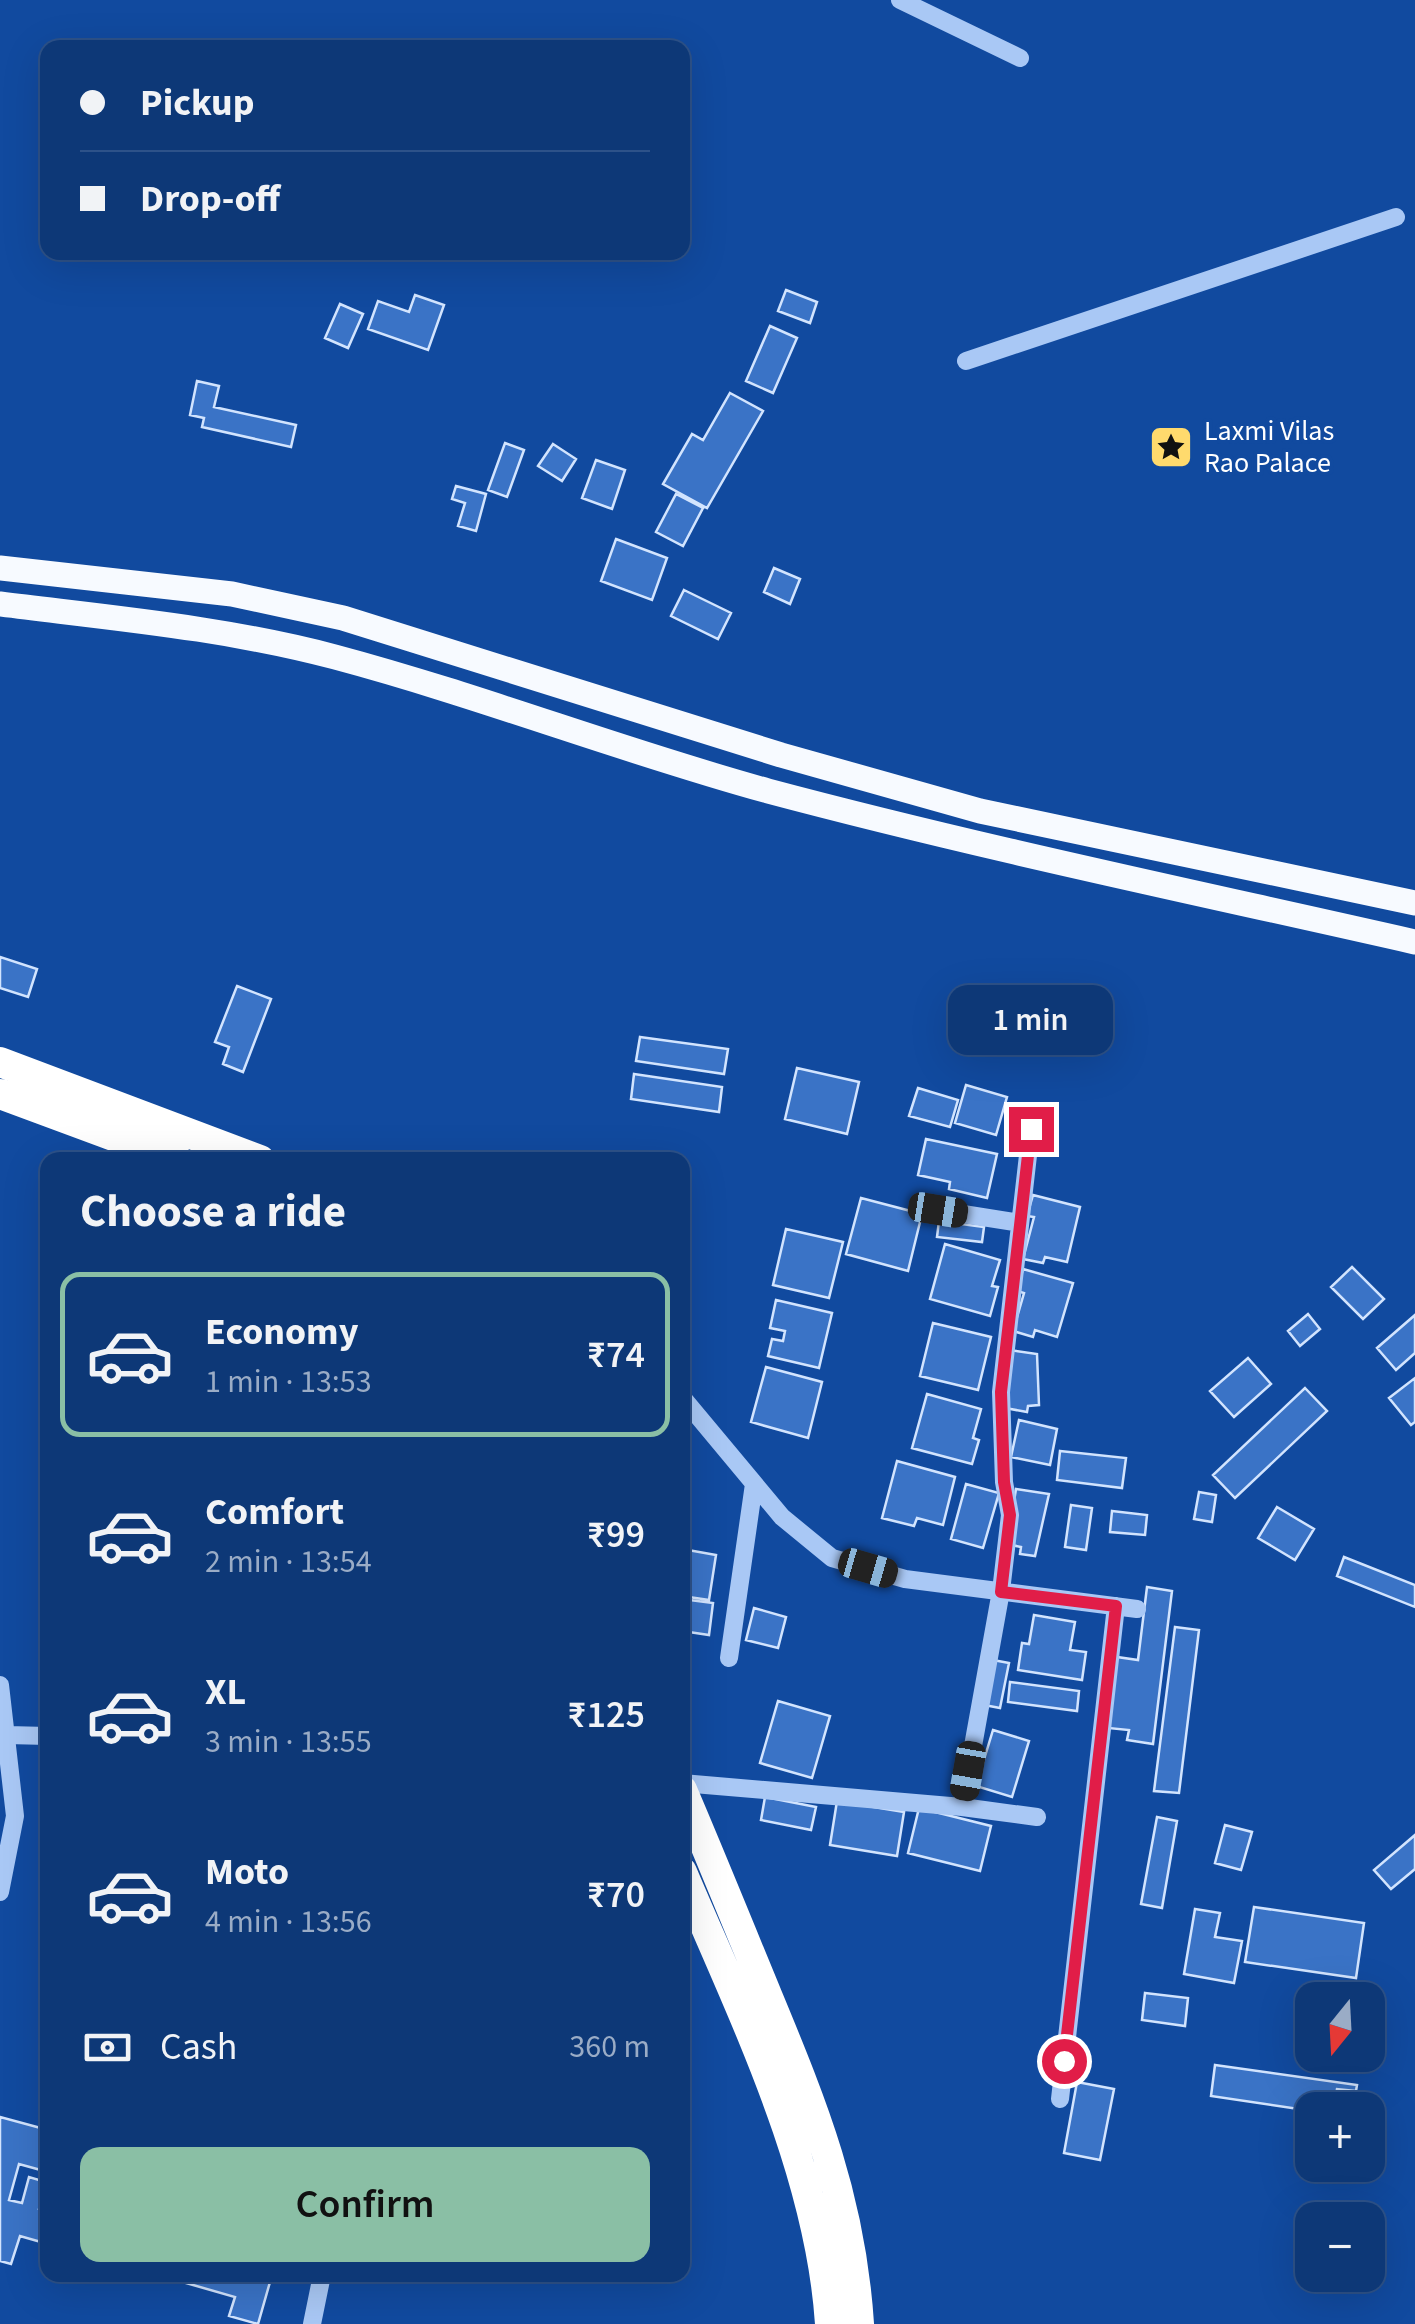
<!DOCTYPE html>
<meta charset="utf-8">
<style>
:root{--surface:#0d3877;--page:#1b437f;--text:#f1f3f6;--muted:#9aacc6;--line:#2d5289;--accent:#8abfa5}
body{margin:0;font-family:"Source Sans 3",sans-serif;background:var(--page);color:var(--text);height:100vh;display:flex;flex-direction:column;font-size:38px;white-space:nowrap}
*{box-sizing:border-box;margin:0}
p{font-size:32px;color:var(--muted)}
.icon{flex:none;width:55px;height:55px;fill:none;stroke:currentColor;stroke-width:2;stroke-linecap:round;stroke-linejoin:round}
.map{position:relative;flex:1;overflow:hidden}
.sheet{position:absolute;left:40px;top:1152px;width:650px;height:1130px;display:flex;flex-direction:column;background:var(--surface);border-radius:20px;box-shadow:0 10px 40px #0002,0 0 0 2px var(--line)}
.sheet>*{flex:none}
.guide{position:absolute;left:40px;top:40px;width:650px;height:220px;border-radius:20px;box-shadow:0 10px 40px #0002,0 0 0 2px var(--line);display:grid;align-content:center;height:220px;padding:0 40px;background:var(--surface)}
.needle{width:65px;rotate:198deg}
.buttons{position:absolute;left:1295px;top:1982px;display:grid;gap:20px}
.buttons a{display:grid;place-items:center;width:90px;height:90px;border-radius:20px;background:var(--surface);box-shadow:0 10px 40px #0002,0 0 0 2px var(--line);font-size:50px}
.end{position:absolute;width:45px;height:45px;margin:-22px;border:12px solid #e11d48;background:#fff;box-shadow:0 0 0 5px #fff}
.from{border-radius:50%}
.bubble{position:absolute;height:70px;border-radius:20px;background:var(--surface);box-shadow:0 10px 40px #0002,0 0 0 2px var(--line);font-size:32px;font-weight:600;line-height:70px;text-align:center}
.car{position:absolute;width:30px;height:60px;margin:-30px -15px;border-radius:12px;box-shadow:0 0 8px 2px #0007;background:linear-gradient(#222 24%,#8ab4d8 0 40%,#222 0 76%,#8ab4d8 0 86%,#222 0)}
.guide b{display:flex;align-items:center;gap:35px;height:95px;font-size:38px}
.guide b+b{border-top:2px solid var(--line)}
.guide i{width:25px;height:25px;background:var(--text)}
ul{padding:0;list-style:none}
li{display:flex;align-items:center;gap:30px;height:165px;margin:0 20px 15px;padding:0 20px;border:5px solid transparent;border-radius:20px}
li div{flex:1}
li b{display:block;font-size:38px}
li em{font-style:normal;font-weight:600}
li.selected{border-color:var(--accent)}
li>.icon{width:90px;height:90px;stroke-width:1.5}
h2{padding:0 40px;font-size:45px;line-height:120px}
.pay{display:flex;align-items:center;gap:25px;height:110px;padding:0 40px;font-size:38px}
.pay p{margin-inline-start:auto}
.cta{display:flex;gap:20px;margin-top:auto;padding:20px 40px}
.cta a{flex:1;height:115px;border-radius:20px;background:var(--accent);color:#111;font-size:40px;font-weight:600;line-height:115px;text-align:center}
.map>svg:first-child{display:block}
.building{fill:#3a73c6;stroke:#d2e4fe;stroke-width:2.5}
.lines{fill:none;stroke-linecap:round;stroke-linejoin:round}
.minor{stroke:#a9c8f5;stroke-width:18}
.major{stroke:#f7faff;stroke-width:25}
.highway{stroke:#fff;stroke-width:30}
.route{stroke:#e11d48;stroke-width:12}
.labels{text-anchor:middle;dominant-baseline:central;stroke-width:8;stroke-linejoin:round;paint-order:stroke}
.poi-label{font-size:28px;fill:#fff;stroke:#114a9f;text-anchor:start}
</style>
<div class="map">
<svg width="1415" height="2324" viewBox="0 0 1415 2324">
<rect width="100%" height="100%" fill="#114a9f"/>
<!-- building -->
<path class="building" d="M786,290L817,302L810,323L778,311Z
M415,295L444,305L428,350L368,329L378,301L409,312Z
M340,304L363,314L348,348L325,338Z
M770,326L797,338L773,393L746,381Z
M197,381L219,386L214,407L296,425L291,447L202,427L204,418L190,415Z
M730,393L763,411L707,508L663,484L692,434L703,440Z
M505,443L524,450L507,497L488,490Z
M553,444L576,459L562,481L538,466Z
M596,460L625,470L612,509L582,498Z
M456,486L486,494L476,531L458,526L465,503L452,499Z
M676,494L703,508L683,546L656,532Z
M616,539L667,558L652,600L601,581Z
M774,568L800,579L790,604L764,592Z
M684,590L731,613L718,639L671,616Z
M0,957L37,969L28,997L0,988Z
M237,986L271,999L243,1072L223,1064L229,1047L215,1042Z
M640,1037L728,1049L724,1074L636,1061Z
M797,1068L859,1082L847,1134L785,1119Z
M634,1074L722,1087L719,1112L631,1099Z
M966,1085L1007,1097L996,1135L955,1123Z
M918,1088L958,1100L950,1127L909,1116Z
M926,1139L997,1154L987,1198L949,1189L950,1182L918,1175Z
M1033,1195L1080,1207L1067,1262L1045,1257L1043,1263L1023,1259L1034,1217L1027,1216Z
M861,1198L922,1214L908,1271L846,1254Z
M939,1221L984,1227L982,1242L937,1237Z
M786,1229L843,1242L829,1298L773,1285Z
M945,1244L1000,1260L992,1286L998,1287L990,1316L930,1299Z
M1352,1267L1384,1299L1363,1319L1331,1287Z
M1023,1269L1073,1283L1057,1337L1035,1330L1033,1337L1013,1331L1024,1293L1017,1291Z
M776,1300L832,1313L819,1368L768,1356L772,1339L783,1341L785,1331L770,1328Z
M1308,1314L1320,1329L1300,1346L1288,1331Z
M1415,1315V1353L1396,1370L1377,1348Z
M933,1323L991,1337L978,1390L920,1376Z
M1010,1350L1037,1354L1039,1405L1028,1406L1027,1412L1005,1408Z
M1248,1358L1271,1384L1234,1417L1210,1391Z
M766,1367L822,1382L808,1438L751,1422Z
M1415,1378V1422L1411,1425L1389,1398Z
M1305,1388L1327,1411L1235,1498L1213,1475Z
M927,1394L981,1409L973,1438L979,1440L972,1464L912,1448Z
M1019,1420L1057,1429L1050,1465L1011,1457Z
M1060,1451L1126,1458L1122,1488L1057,1480Z
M897,1461L955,1477L943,1525L917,1518L914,1526L882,1518Z
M966,1484L999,1493L983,1548L951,1539Z
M1016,1489L1049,1494L1035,1556L1020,1554L1021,1547L1007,1544Z
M1199,1492L1216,1495L1212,1522L1194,1519Z
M1071,1505L1092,1508L1086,1550L1065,1547Z
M1277,1507L1314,1529L1295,1560L1258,1538Z
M1112,1511L1147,1515L1145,1535L1110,1532Z
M688,1550L716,1555L709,1600L682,1596Z
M1344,1557L1415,1585V1607L1337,1576Z
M1147,1587L1172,1591L1153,1744L1127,1740L1129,1730L1108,1728L1117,1657L1138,1660Z
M682,1599L713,1603L709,1635L682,1631Z
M754,1608L786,1617L778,1648L746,1640Z
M1034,1615L1075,1622L1070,1650L1086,1652L1082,1680L1018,1670L1022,1643L1029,1644Z
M1175,1627L1199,1630L1179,1793L1154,1791Z
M993,1660L1009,1663L1000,1708L984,1705Z
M1010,1682L1079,1691L1077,1711L1008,1702Z
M778,1701L830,1716L812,1778L760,1763Z
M993,1730L1029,1741L1012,1797L976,1786Z
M765,1797L816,1807L811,1830L761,1820Z
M837,1801L904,1812L897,1856L830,1845Z
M919,1808L991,1826L980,1871L908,1853Z
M1157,1817L1177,1821L1162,1908L1141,1904Z
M1225,1825L1252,1832L1241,1870L1215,1863Z
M1415,1835V1869L1391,1889L1374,1870Z
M1254,1907L1364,1923L1356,1978L1245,1962Z
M1195,1909L1220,1913L1215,1937L1242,1941L1234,1983L1184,1974Z
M1145,1993L1188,1998L1185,2026L1142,2020Z
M1302,2013L1312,2014V2040L1299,2038Z
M1215,2065L1357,2085L1356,2091L1337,2089L1334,2110L1312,2111L1211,2096Z
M1077,2082L1114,2089L1100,2160L1064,2153Z
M0,2117L48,2130V2172L19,2164L9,2200L22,2203L29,2177L46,2182L39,2209L48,2212V2244L20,2236L11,2264L0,2261Z
M158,2275H272L258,2324L229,2316L235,2297Z"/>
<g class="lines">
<!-- minor -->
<path class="minor" d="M900,0L1020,58
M966,361L1396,217
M938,1210L1020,1223
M682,1397L782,1517L832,1558L905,1579L1137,1609
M729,1658L754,1484
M0,1685L15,1816L0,1892
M7,1735L48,1736
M682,1783L962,1807L1037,1817
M962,1807L1001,1591L1010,1515L1004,1482L1001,1392L1031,1129
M1060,2099L1116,1606
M312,2324L322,2275"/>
<!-- major -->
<path class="major" d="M0,568L232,594L343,618L781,755L980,811L1415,903
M0,604C112,618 226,628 335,657C481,696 622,751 768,791C982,848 1199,893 1415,942"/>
<!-- highway -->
<path class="highway" d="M0,1062L260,1160
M0,1094L178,1160
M682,1790C711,1858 739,1927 767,1995C814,2108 851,2200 859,2324
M682,1872C742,2014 820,2169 830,2324"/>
</g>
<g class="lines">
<!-- route -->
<path class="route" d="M1031,1129L1001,1392L1004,1482L1010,1515L1001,1592L1116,1606L1064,2061"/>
</g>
<!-- icons -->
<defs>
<g id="sight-square" transform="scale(2.25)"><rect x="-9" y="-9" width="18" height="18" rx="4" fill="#ffda6d" stroke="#114a9f"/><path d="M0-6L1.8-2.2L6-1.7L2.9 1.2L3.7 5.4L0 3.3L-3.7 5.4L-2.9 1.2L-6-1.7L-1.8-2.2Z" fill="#111"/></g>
</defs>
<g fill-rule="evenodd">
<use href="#sight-square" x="1171" y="447"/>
</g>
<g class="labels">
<!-- poi labels -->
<g class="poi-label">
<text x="1204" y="431">Laxmi Vilas<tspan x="1204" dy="32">Rao Palace</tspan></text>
</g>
</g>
</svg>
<div class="buttons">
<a><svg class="needle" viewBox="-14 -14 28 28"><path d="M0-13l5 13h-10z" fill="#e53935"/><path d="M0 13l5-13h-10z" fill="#9aacc6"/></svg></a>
<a>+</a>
<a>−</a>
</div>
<i class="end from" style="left:1064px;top:2061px"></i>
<i class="end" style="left:1031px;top:1129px"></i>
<div class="bubble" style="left:948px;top:985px;width:165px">1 min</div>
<i class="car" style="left:938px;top:1210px;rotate:99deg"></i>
<i class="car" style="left:868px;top:1568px;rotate:106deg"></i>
<i class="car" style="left:968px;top:1771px;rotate:190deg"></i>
<div class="guide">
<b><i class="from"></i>Pickup</b>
<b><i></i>Drop-off</b>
</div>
<section class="sheet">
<h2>Choose a ride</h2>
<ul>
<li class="selected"><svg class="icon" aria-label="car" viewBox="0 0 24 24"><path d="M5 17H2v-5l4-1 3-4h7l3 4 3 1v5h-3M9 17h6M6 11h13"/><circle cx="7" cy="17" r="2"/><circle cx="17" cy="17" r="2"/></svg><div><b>Economy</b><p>1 min · 13:53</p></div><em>₹74</em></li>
<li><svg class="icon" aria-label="car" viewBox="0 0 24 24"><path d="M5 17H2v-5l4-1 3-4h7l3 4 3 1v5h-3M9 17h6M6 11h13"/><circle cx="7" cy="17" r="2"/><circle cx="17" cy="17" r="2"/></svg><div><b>Comfort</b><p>2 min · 13:54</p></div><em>₹99</em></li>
<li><svg class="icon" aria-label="car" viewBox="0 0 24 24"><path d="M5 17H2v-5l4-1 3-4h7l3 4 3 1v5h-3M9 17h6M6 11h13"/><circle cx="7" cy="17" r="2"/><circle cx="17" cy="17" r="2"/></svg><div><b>XL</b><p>3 min · 13:55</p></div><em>₹125</em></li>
<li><svg class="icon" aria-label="car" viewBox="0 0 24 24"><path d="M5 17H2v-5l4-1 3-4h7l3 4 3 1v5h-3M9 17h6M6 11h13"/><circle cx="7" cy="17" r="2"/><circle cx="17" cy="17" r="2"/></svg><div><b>Moto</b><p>4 min · 13:56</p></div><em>₹70</em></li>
</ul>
<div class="pay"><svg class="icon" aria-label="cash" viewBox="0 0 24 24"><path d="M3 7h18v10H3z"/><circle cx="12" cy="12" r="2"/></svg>Cash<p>360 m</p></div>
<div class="cta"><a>Confirm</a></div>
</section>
</div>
